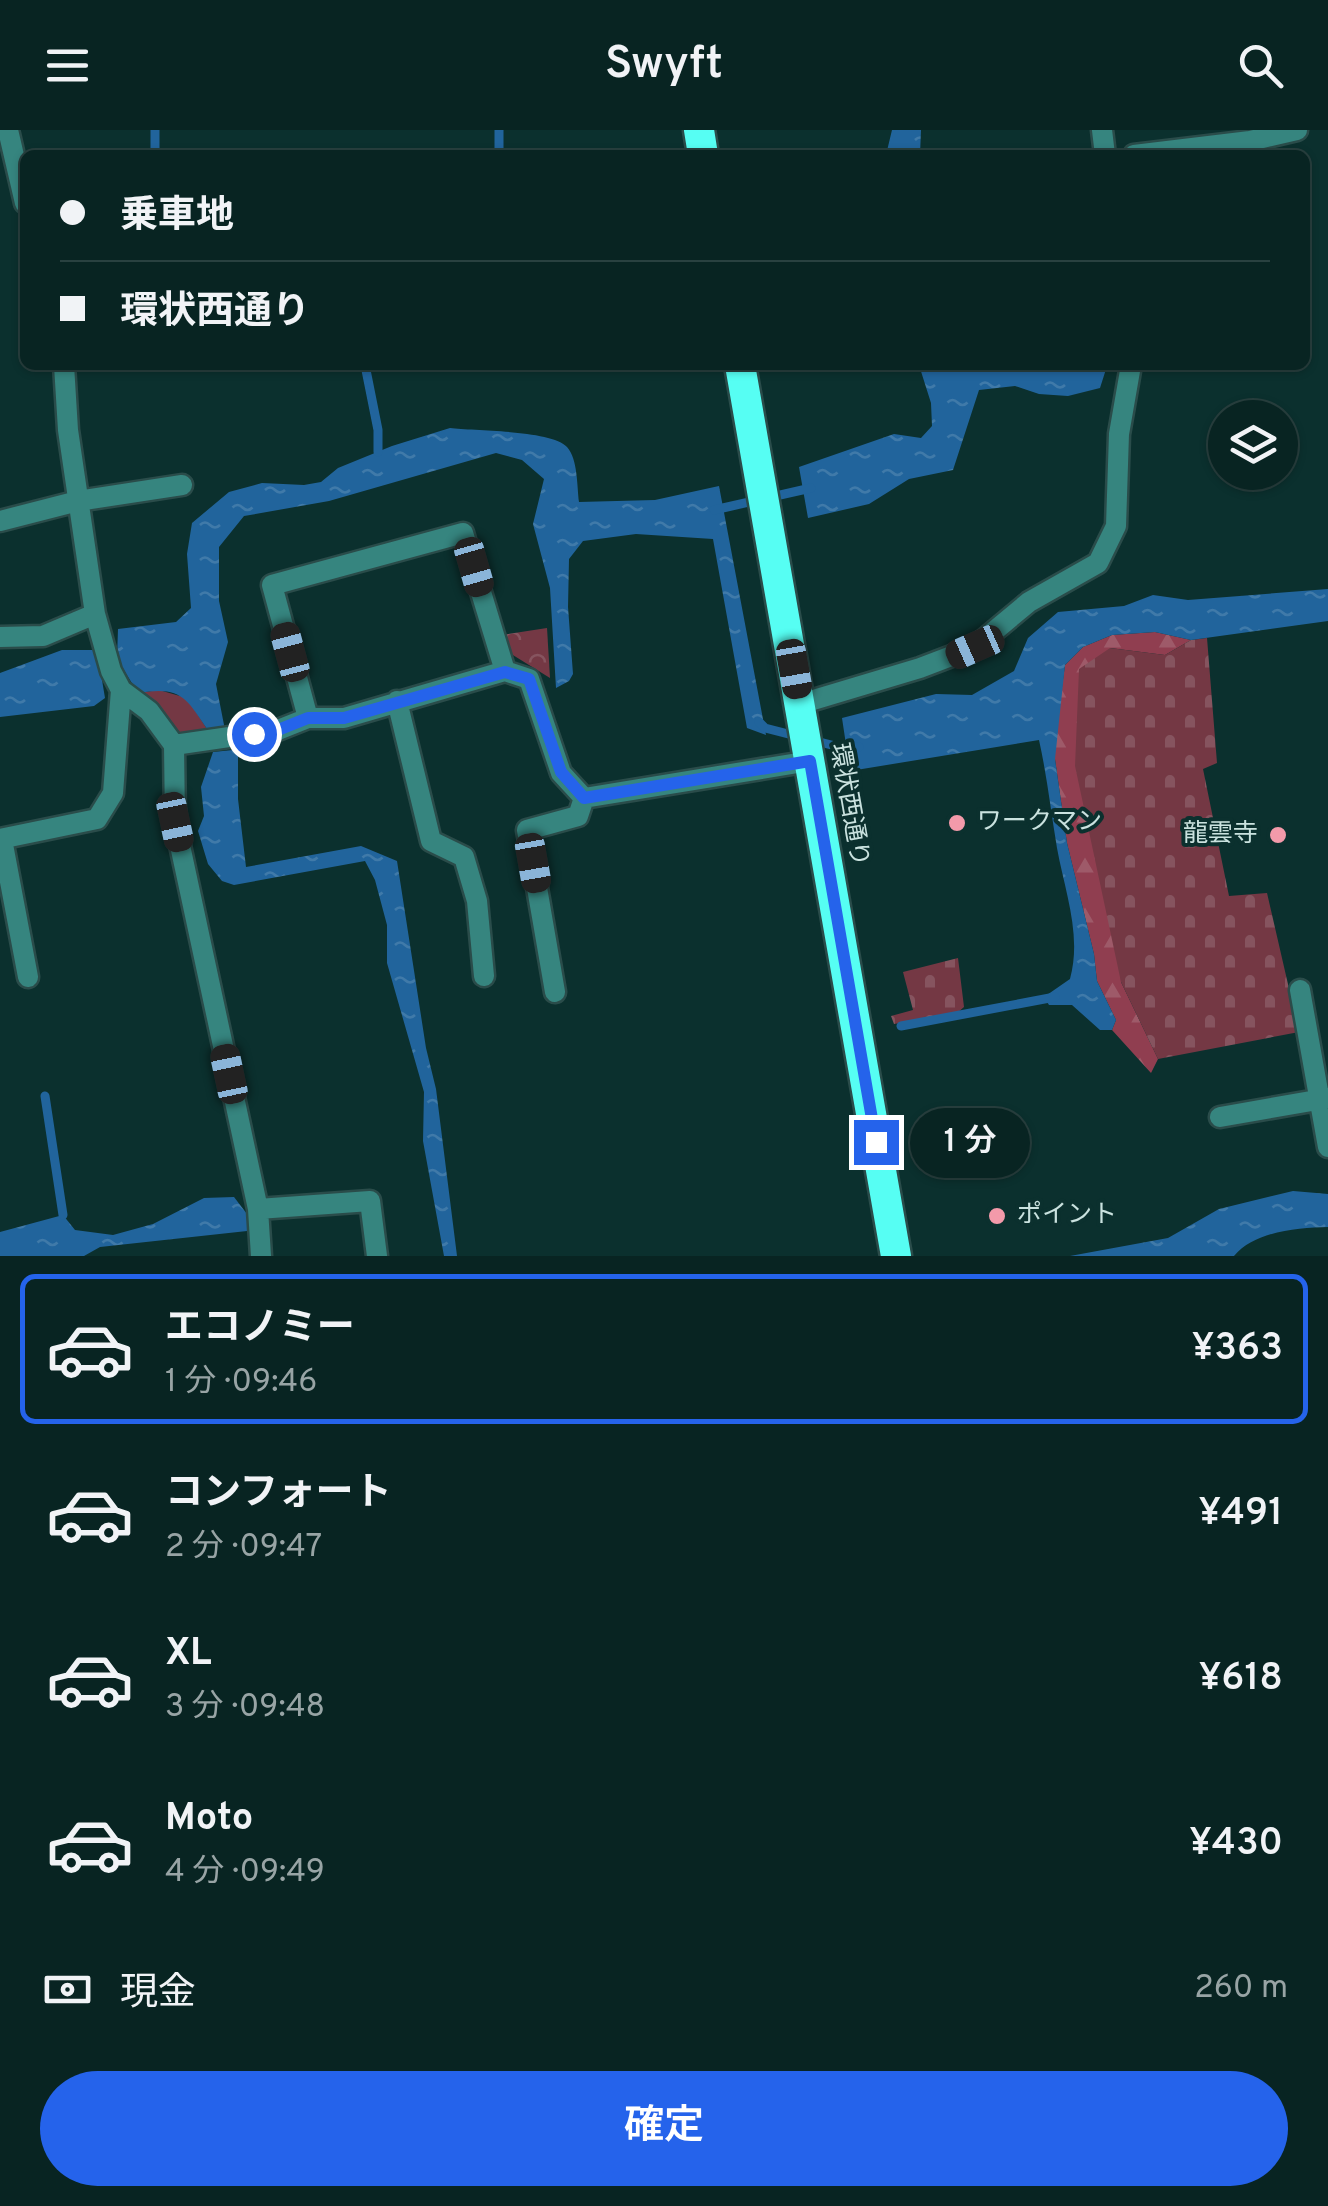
<!DOCTYPE html>
<html lang="ja">
<meta charset="utf-8">
<style>
:root{--surface:#082422;--page:#16302f;--text:#f1f3f6;--muted:#98a4a5;--line:#294140;--accent:#2563eb}
body{margin:0;font-family:Overpass,"Noto Sans JP",sans-serif;background:var(--page);color:var(--text);height:100vh;display:flex;flex-direction:column;font-size:38px;white-space:nowrap}
*{box-sizing:border-box;margin:0}
p{font-size:32px;color:var(--muted)}
.icon{flex:none;width:55px;height:55px;fill:none;stroke:currentColor;stroke-width:2;stroke-linecap:round;stroke-linejoin:round}
.map{position:relative;height:1126px;overflow:hidden}
.side{display:flex;flex-direction:column;background:var(--surface);flex:1}
.side>*{flex:none}
.top-card{position:absolute;left:20px;top:20px;width:1290px;height:220px;border-radius:15px;box-shadow:0 2px 8px #0004,0 0 0 2px var(--line);display:grid;align-content:center;height:220px;padding:0 40px;background:var(--surface)}
.fabs{position:absolute;left:1208px;top:270px;display:grid;gap:20px}
.fabs a{display:grid;place-items:center;width:90px;height:90px;border-radius:50%;background:var(--surface);box-shadow:0 2px 8px #0004,0 0 0 2px var(--line);font-size:50px}
.end{position:absolute;width:45px;height:45px;margin:-22px;border:12px solid #2563eb;background:#fff;box-shadow:0 0 0 5px #fff}
.from{border-radius:50%}
.bubble{position:absolute;height:70px;border-radius:35px;background:var(--surface);box-shadow:0 2px 8px #0004,0 0 0 2px var(--line);font-size:32px;font-weight:600;line-height:70px;text-align:center}
.car{position:absolute;width:30px;height:60px;margin:-30px -15px;border-radius:12px;box-shadow:0 0 8px 2px #0007;background:linear-gradient(#222 24%,#8ab4d8 0 40%,#222 0 76%,#8ab4d8 0 86%,#222 0)}
.top-card b{display:flex;align-items:center;gap:35px;height:95px;font-size:38px}
.top-card b+b{border-top:2px solid var(--line)}
.top-card i{width:25px;height:25px;background:var(--text)}
ul{padding:18px 0 0;list-style:none}
li{display:flex;align-items:center;gap:30px;height:150px;margin:0 20px 15px;padding:0 20px;border:5px solid transparent;border-radius:15px}
li div{flex:1}
li b{display:block;font-size:38px}
li em{font-style:normal;font-weight:600}
li.current{border-color:var(--accent)}
li>.icon{width:90px;height:90px;stroke-width:1.5}
.pay{display:flex;align-items:center;gap:25px;height:110px;padding:0 40px;font-size:38px}
.pay p{margin-inline-start:auto}
.action{display:flex;gap:20px;margin-top:auto;padding:20px 40px}
.action a{flex:1;height:115px;border-radius:60px;background:var(--accent);color:#fff;font-size:40px;font-weight:600;line-height:115px;text-align:center}
header{display:flex;justify-content:space-between;align-items:center;height:130px;padding:0 40px;background:var(--surface);font-size:45px;font-weight:600}
.map>svg:first-child{display:block}
.forest{fill:url(#forest-firs)}
.cemetery{fill:url(#cemetery-stones)}
.park{fill:url(#park-crowns)}
.garden{fill:#743844}
.water{fill:url(#water-ripples)}
.lines{fill:none;stroke-linecap:round;stroke-linejoin:round}
.stream{stroke:#21649c;stroke-width:9}
.street-casing{stroke:#2a4c4a;stroke-width:25}
.highway-casing{stroke:#2a4c4a;stroke-width:35}
.street{stroke:#36857f;stroke-width:20}
.highway{stroke:#56fef3;stroke-width:30}
.route{stroke:#2563eb;stroke-width:12}
.poi-dot{fill:#f39aaa;stroke:#0b302e;stroke-width:4}
.labels{text-anchor:middle;dominant-baseline:central;stroke-width:8;stroke-linejoin:round;paint-order:stroke}
.street-label{font-size:25px;fill:#cae2df;stroke:#0b302e}
.poi-label{font-size:25px;fill:#cae2df;stroke:#0b302e;text-anchor:start}
</style>
<header><svg class="icon" aria-label="menu" viewBox="0 0 24 24"><path d="M4 6h16M4 12h16M4 18h16"/></svg>Swyft<svg class="icon" aria-label="search" viewBox="0 0 24 24"><circle cx="10" cy="10" r="6"/><path d="M15 15l6 6"/></svg></header>
<div class="map">
<svg width="1328" height="1126" viewBox="0 0 1328 1126">
<defs>
<pattern id="forest-firs" width="22" height="20" patternUnits="userSpaceOnUse" patternTransform="scale(2.5)"><rect width="22" height="20" fill="#903e50"/><path d="M5 1l3.5 6h-7zM16 11l3.5 6h-7z" fill="#9e5a69"/></pattern>
<pattern id="cemetery-stones" width="16" height="16" patternUnits="userSpaceOnUse" patternTransform="scale(2.5)"><rect width="16" height="16" fill="#743844"/><path d="M2 7V4a2 2 0 0 1 4 0v3zM10 15v-3a2 2 0 0 1 4 0v3z" fill="#86545f"/></pattern>
<pattern id="park-crowns" width="20" height="18" patternUnits="userSpaceOnUse" patternTransform="scale(2.5)"><rect width="20" height="18" fill="#743844"/><path d="M2 6a3 3 0 1 1 6 0M12 15a3 3 0 1 1 6 0" fill="none" stroke="#86545f"/></pattern>
<pattern id="water-ripples" width="26" height="14" patternUnits="userSpaceOnUse" patternTransform="scale(2.5)"><rect width="26" height="14" fill="#21649c"/><path d="M2 4q2-2 4 0t4 0M15 11q2-2 4 0t4 0" fill="none" stroke="#407aa9"/></pattern>
</defs>
<rect width="100%" height="100%" fill="#0b302e"/>
<!-- forest -->
<path class="forest" d="M1155,502L1191,510L1165,525L1110,518L1121,852L1158,929L1151,943L1112,900L1116,890L1097,851L1094,824L1067,713L1055,629V609L1065,535L1083,517L1112,505Z"/>
<!-- cemetery -->
<path class="cemetery" d="M1207,508L1217,633L1203,639L1229,766L1267,763L1299,902L1158,929L1121,852L1075,636L1079,539L1110,518L1165,525L1191,510Z
M958,828L964,877L957,883L894,894L891,886L913,880L903,842Z"/>
<!-- park -->
<path class="park" d="M547,498L550,548L508,522L502,505Z"/>
<!-- garden -->
<path class="garden" d="M159,560L187,568L207,599H218L182,605L138,563Z"/>
<!-- water -->
<path class="water" d="M892,0H921L920,25H886Z
M919,235L1107,236L1100,258L1068,266L1039,264L1015,256L979,260L953,340L909,349L869,374L808,388L799,337L894,304L921,308L932,296L931,273Z
M450,298C474,301 552,300 567,317C578,329 577,357 579,372L655,370L719,356L766,605L747,598L713,409L636,404L583,411L569,429L568,477L573,544L569,551L556,558L550,458L533,394L544,349L522,330L496,323L329,371L244,386L219,417V471L228,512L216,554L225,600L207,599C186,567 180,556 138,563L117,529L118,499L176,492L191,478L187,424L192,393L229,362L262,353L304,355L321,352L338,338L392,316Z
M1328,459V491L1191,510L1155,502L1112,505L1083,517L1065,535L1055,629L1067,713L1094,824L1097,851L1116,890L1112,900H1100L1072,875H1049L1044,867L1070,849C1082,805 1065,762 1057,718C1051,682 1047,646 1039,610L850,641L842,588L936,564L972,565L1014,541L1028,508L1058,482L1124,476L1153,465L1188,470Z
M62,520H97L105,568L94,576L0,587V543Z
M233,620L238,624V669L246,737L361,716L397,731L426,918L436,959L457,1126H444L423,1011L424,962L387,833V795L375,750L365,731L234,755L222,751L208,734L198,701L204,686L201,657L213,622Z
M1293,1061L1328,1064V1097C1297,1098 1255,1101 1234,1126H1070L1168,1108L1219,1079Z
M234,1067L247,1084V1101L100,1117L84,1126H0V1102L63,1085L75,1100L113,1105L153,1094L204,1068Z"/>
<g class="lines">
<!-- stream -->
<path class="stream" d="M155,0V25
M499,25V0
M365,235L378,300V322
M714,380L811,358
M759,592L765,598L847,619L859,617
M901,896L1055,867
M45,966L63,1085"/>
<!-- street casing -->
<g class="street-casing">
<path id="street" d="M8,0L25,73
M1102,0L1105,25
M1134,25L1250,11L1297,0
M64,235L68,300L95,484L111,541L121,560L149,581L174,615L175,692L258,1079L261,1126
M0,391L78,371L182,355
M0,507L43,506L95,484
M397,571L431,711L464,727L477,771L484,846
M800,574L920,538L975,517L1029,472L1098,433L1116,396L1119,304L1131,235
M308,588L272,455L463,403L505,541
M174,615L278,600L308,588H344L505,541L529,549L561,643L584,668L810,631
M0,709L97,689L113,663L121,560
M2,709L28,847
M1300,860L1328,1017
M555,862L527,700L578,686L584,668
M1220,987L1328,968
M258,1079L370,1071L377,1126"/>
</g>
<!-- highway casing -->
<g class="highway-casing">
<path id="highway" d="M699,0L703,25
M740,235L896,1126"/>
</g>
<!-- street -->
<use href="#street" class="street"/>
<!-- highway -->
<use href="#highway" class="highway"/>
</g>
<g class="lines">
<!-- route -->
<path class="route" d="M254,604L278,600L308,588H344L505,542L529,549L561,642L584,668L810,631L876,1012"/>
</g>
<!-- markers -->
<g class="poi-dot">
<circle cx="957" cy="693" r="10"/>
<circle cx="1278" cy="705" r="10"/>
<circle cx="997" cy="1086" r="10"/>
</g>
<g class="labels">
<!-- street labels -->
<g class="street-label">
<text transform="translate(848 675) rotate(80)">環状西通り</text>
</g>
<!-- poi labels -->
<g class="poi-label">
<text x="977" y="693">ワークマン</text>
<text x="1258" y="705" text-anchor="end">龍雲寺</text>
<text x="1017" y="1086">ポイント</text>
</g>
</g>
</svg>
<div class="fabs">
<a><svg class="icon" aria-label="layers" viewBox="0 0 24 24"><path d="M12 4l9 5-9 5-9-5zM3 14l9 5 9-5"/></svg></a>
</div>
<i class="end from" style="left:254px;top:604px"></i>
<i class="end" style="left:876px;top:1012px"></i>
<div class="bubble" style="left:910px;top:978px;width:120px">1 分</div>
<i class="car" style="left:474px;top:437px;rotate:164deg"></i>
<i class="car" style="left:975px;top:517px;rotate:246deg"></i>
<i class="car" style="left:290px;top:522px;rotate:345deg"></i>
<i class="car" style="left:794px;top:539px;rotate:170deg"></i>
<i class="car" style="left:175px;top:692px;rotate:168deg"></i>
<i class="car" style="left:533px;top:733px;rotate:170deg"></i>
<i class="car" style="left:229px;top:944px;rotate:348deg"></i>
<div class="top-card">
<b><i class="from"></i>乗車地</b>
<b><i></i>環状西通り</b>
</div>
</div>
<section class="side">
<ul>
<li class="current"><svg class="icon" aria-label="car" viewBox="0 0 24 24"><path d="M5 17H2v-5l4-1 3-4h7l3 4 3 1v5h-3M9 17h6M6 11h13"/><circle cx="7" cy="17" r="2"/><circle cx="17" cy="17" r="2"/></svg><div><b>エコノミー</b><p>1 分 · 09:46</p></div><em>¥363</em></li>
<li><svg class="icon" aria-label="car" viewBox="0 0 24 24"><path d="M5 17H2v-5l4-1 3-4h7l3 4 3 1v5h-3M9 17h6M6 11h13"/><circle cx="7" cy="17" r="2"/><circle cx="17" cy="17" r="2"/></svg><div><b>コンフォート</b><p>2 分 · 09:47</p></div><em>¥491</em></li>
<li><svg class="icon" aria-label="car" viewBox="0 0 24 24"><path d="M5 17H2v-5l4-1 3-4h7l3 4 3 1v5h-3M9 17h6M6 11h13"/><circle cx="7" cy="17" r="2"/><circle cx="17" cy="17" r="2"/></svg><div><b>XL</b><p>3 分 · 09:48</p></div><em>¥618</em></li>
<li><svg class="icon" aria-label="car" viewBox="0 0 24 24"><path d="M5 17H2v-5l4-1 3-4h7l3 4 3 1v5h-3M9 17h6M6 11h13"/><circle cx="7" cy="17" r="2"/><circle cx="17" cy="17" r="2"/></svg><div><b>Moto</b><p>4 分 · 09:49</p></div><em>¥430</em></li>
</ul>
<div class="pay"><svg class="icon" aria-label="cash" viewBox="0 0 24 24"><path d="M3 7h18v10H3z"/><circle cx="12" cy="12" r="2"/></svg>現金<p>260 m</p></div>
<div class="action"><a>確定</a></div>
</section>
